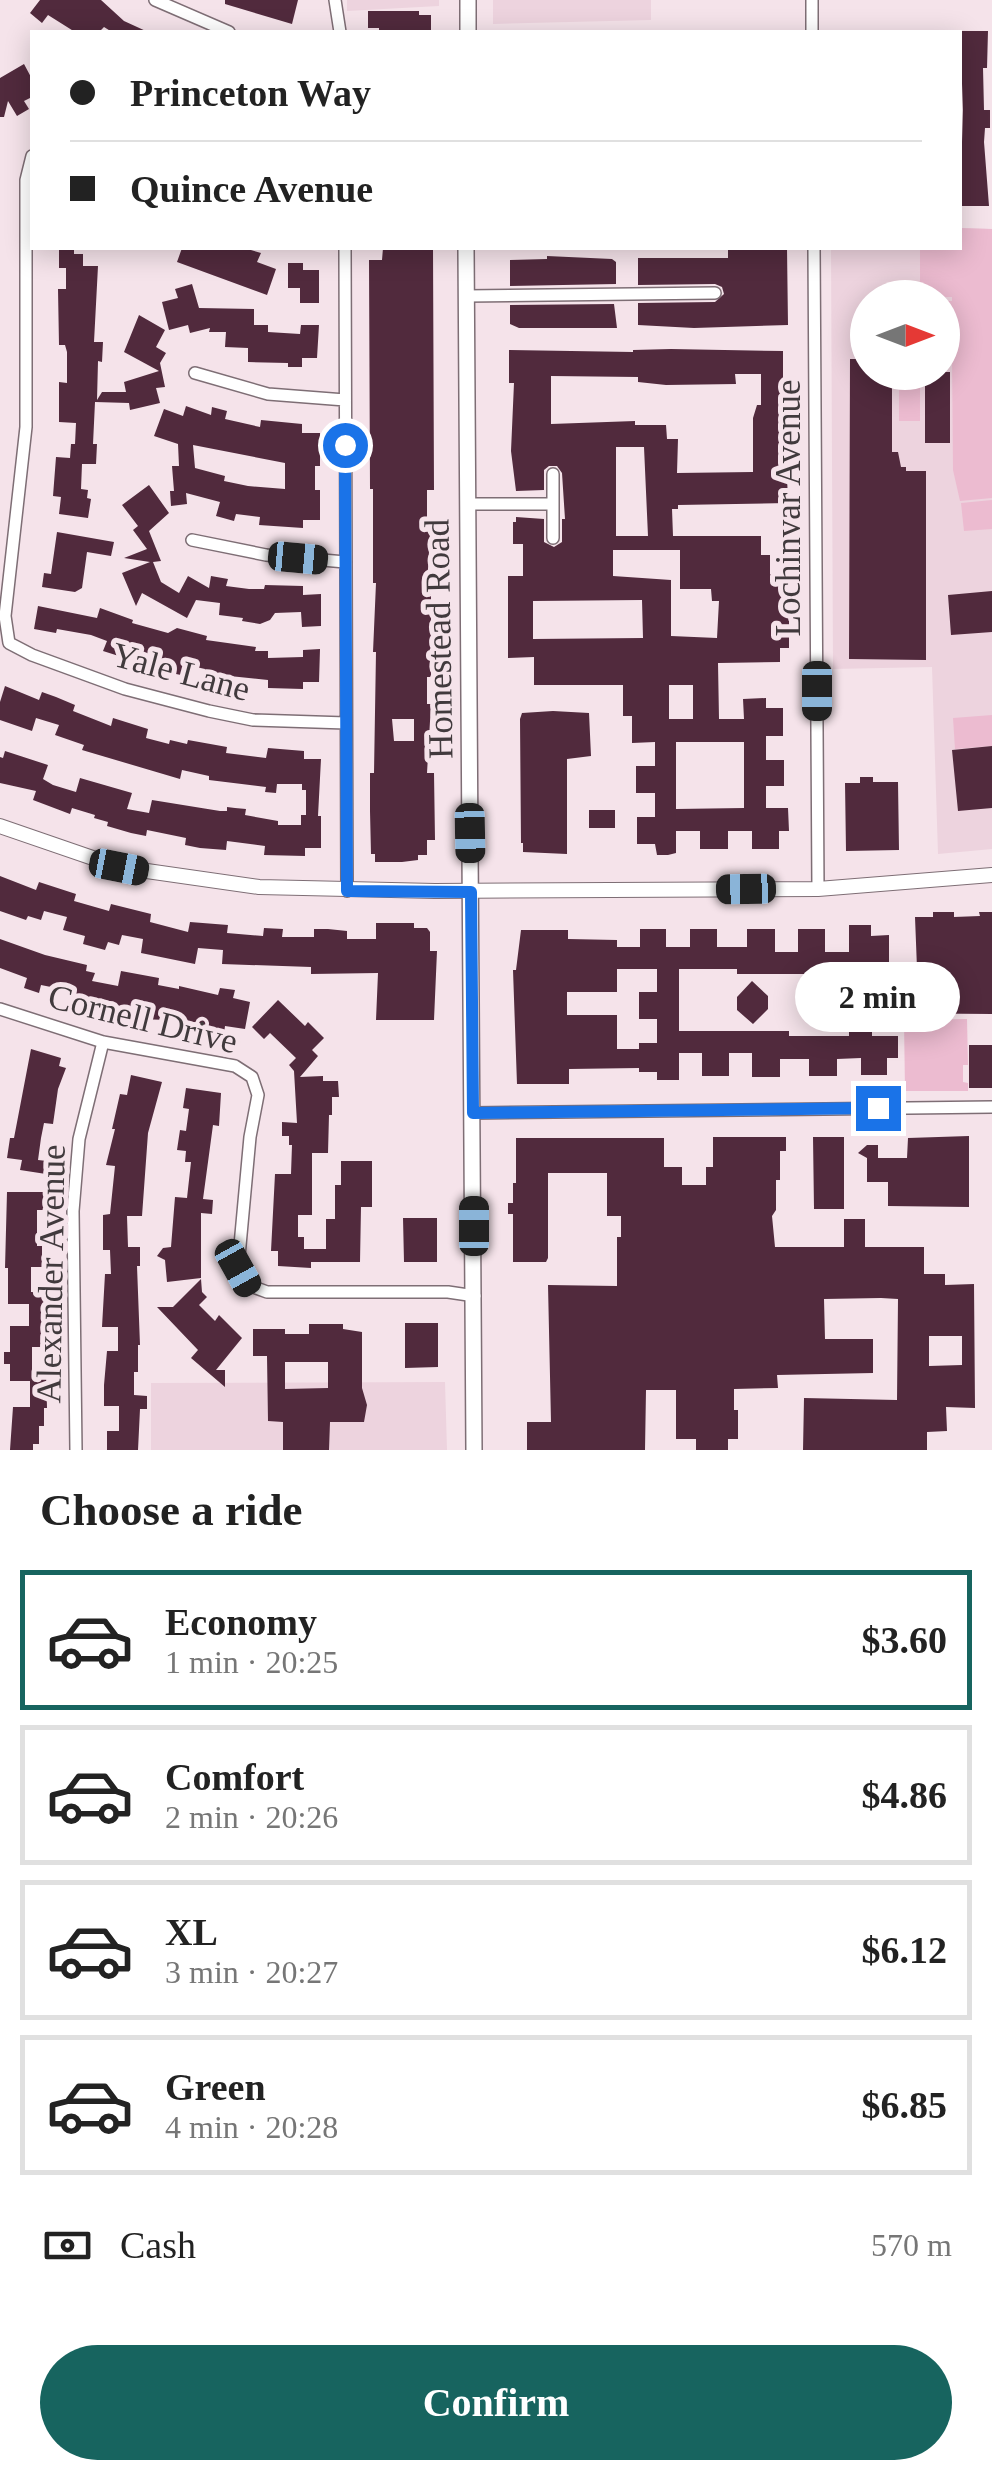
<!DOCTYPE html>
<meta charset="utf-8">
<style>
:root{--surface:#fff;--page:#f2f2f2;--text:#222;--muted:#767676;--line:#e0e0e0;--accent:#17645f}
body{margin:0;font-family:Georgia,serif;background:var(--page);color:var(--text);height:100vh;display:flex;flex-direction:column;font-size:38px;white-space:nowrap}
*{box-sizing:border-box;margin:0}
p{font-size:32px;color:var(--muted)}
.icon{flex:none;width:55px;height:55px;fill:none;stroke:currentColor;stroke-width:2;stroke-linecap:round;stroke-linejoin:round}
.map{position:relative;height:1450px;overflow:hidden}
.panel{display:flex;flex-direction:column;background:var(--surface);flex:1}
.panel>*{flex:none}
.guide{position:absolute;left:30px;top:30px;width:932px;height:220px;border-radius:0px;box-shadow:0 5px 25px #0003;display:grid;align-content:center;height:220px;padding:0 40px;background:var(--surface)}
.needle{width:65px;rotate:90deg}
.fabs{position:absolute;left:850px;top:280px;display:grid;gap:20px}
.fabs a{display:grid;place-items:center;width:110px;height:110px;border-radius:50%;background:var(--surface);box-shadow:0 5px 25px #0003;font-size:50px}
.end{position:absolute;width:45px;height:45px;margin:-22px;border:12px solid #1a73e8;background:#fff;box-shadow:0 0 0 5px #fff}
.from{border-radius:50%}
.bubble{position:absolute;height:70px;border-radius:35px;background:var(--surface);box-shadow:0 5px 25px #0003;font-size:32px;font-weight:700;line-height:70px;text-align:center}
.car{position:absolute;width:30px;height:60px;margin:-30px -15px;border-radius:12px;box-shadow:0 0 8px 2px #0007;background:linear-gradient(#222 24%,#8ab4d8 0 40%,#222 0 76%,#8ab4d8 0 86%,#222 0)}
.guide b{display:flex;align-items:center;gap:35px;height:95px;font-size:38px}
.guide b+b{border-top:2px solid var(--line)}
.guide i{width:25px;height:25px;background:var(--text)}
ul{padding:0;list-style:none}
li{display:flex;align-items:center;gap:30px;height:140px;margin:0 20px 15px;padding:0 20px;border:5px solid var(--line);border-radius:0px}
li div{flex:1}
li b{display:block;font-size:38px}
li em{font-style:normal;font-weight:700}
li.active{border-color:var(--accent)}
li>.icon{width:90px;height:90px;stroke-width:1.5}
h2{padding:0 40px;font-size:45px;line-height:120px}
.pay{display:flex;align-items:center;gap:25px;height:110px;padding:0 40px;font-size:38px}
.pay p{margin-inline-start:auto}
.cta{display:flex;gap:20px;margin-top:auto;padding:20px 40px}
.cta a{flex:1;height:115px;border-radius:60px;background:var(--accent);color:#fff;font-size:40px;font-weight:700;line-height:115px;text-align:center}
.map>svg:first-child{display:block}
.built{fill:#edd3de;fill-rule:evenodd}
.green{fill:#ecbbd0}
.building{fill:#512a3d;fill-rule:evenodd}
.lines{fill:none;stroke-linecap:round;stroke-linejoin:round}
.minor-casing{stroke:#7e6e75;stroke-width:14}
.tertiary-casing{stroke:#7e6e75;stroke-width:16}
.secondary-casing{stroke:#7e6e75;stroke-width:18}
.minor{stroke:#fff;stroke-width:11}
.tertiary{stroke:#fff;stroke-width:14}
.secondary{stroke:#fff;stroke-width:15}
.route{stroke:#1a73e8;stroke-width:12}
.labels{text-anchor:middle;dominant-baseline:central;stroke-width:10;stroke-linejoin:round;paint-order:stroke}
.street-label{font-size:35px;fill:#413a3d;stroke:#f5e3ea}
</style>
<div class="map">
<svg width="992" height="1450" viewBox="0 0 992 1450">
<rect width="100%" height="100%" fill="#f5e3ea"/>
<!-- built -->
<path class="built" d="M347,0H439V6L347,11Z
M493,0H651V20L493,24Z
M960,228L992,229V849L938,854L932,667L833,669L831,248H960ZM868,298H942V372H868Z
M445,1382L447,1450H151V1383Z"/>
<!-- green -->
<path class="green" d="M960,228L992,229V498L960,501L953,470L952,355L942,354L943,301H952V297H920V248H960Z
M899,374H920V421H899Z
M992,500V529L964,531L961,503Z
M992,715V746L955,749L953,718Z
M967,1019L968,1065H963V1082L968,1083V1091H905L904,1020Z"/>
<!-- building -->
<path class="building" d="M40,0H101L124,21L148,32H112L104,27L99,32H75L48,15L42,23L30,13Z
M225,0H298L292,24L225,4Z
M368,11H419V15H431V31L379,32V28H368Z
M960,31H988L987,68H983L984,110H990V128H985L984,142L989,206H960L963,110Z
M24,64L32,79V97L24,101L29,109L17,116L8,101L4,117H0V78Z
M59,248H74V254H83V266H98L94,342H103L102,362L98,361L97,400L102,392H126L124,382L159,371L124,352L139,315L165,330L156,347L166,353L160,363L165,387L156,388L160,403L130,410L129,403L95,402L93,444H97L96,464H82L81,489L88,490L87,498L91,499L88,518L59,514L61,497L53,496L56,457L70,458L71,444H75L76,423L59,422V382L67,383V352L65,345H59L58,289H66V268H59Z
M182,248H244L261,253L257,262L276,269L267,295L177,262Z
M383,248H433L434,490H427V517H431L427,586H431V677H427V704H431L427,773H434L435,840H427V855H418V860L402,862H375V854H371L370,811V773H374L376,652H373L376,583H373V489H370L369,260H382ZM392,719H414V741H394Z
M728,248H787L788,325L694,328L638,325V303L715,302L724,294L722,287L715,284L638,285V258H728Z
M547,256L612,259L616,262V284L510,286V260L547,259Z
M288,263H303V270H319V303H300V288H288Z
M192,284L199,308L254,309V325H268V332L300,334L301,325H319L317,358H302V367H288V363L248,362V348L225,347L226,332H209L210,328L190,333L188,325L169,330L162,302L178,298L175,289Z
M614,304L617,328H519L510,324V305Z
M671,349L783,351V386H787V420H785L788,503L678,505V509H672L673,536H761V555H770V574H789V648H780V662L718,663L719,719H744L743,699L766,698V708H783V736H766V760H784V786H766V808H788L789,831H779V849H752V831H728V849H700V831H676V853L668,855H657L655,844H637V817H655V793H636V766H655V742L632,743V716H623V685H534V657L508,658V576H523V544H513V522H516V517L544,519V542L554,547L562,542V519H565L562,473L557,466H549L544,470V490L516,491L511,451L514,383H509V350L633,352V350ZM735,374H761V405H757L753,418V472L677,473L678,439H667L666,425H635V421L551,424V376L638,377V382L666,385L736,384ZM616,447H644L648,536H616ZM613,550H680V589H711L712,601H719L717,638L671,636V580L613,576ZM642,600L643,638L533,639V601ZM669,685H693V719H669ZM676,742H744V808L676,809Z
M850,359H868V372H892V452H898L901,467H906V471H926V660L849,659Z
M925,372H950V443H925Z
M186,406L211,415L212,407L227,411L225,419L260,427L261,420L302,424V433H320V466H315V490H320V520H303V528L259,525L260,517L236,514L234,521L216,516L220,502L186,493L187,504L171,506L170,491H174L172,466H179L178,444L154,436L164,409L183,416ZM193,445L285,463V489L248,486L224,481L225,476L195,468Z
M149,485L169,513L149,531L161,561L153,562L161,582L179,593L188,576L209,588L211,576L228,579L226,586L249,589H264L265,585L303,586V595L321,594V626L302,627L301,612L275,613L270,620L260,624L242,621L243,618L219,615L220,603L196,600L187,618L142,593L136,606L122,573L150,562L124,558L147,549L133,530L138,526L122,505Z
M57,532L114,542L111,556L87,552L82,588L75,592L42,587L44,573L51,574Z
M992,591V632L951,635L948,595Z
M38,606L97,618L100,608L133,620L132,623L168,633L177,628L207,636L206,640L256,647L255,651H268V658L303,657V650L320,649L319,682H303V689L268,688V680L220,675L219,683L203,681L205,669L183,664L181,675L166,672L168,664L142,657L141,663L103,651L107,641L91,635L57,629L56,633L34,629Z
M5,686L39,700L42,692L56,697L75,705L73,711L111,726L113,718L148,729L146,738L169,744L170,740L187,744L188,740L227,747L226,753L266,758L268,748L304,751V759H321L318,816H321V848H305V856L264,855L265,846L227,841L226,850L200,848L185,845L186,838L147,830L146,836L131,833L107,826L108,822L94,818L95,815L72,808L70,814L33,800L36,791L0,783V757L3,758L5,751L48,765L43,779L53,785L76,792L80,778L132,793L127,809L149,813L152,800L220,811H227V807L235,808L246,809L245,815L278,821V825H301V815H306V790H302V784H277L276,793L265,792L266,787L209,780V776L182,770L180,779L82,750L84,745L55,735L59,725L36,718L32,731L0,720V702Z
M553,711L589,713L591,756L567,759V854L523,852V843H521L520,719L522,713Z
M992,746V808L958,811L952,750Z
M860,777H873V782H898L899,850L846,851L845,783H860Z
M589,810H615V828H589Z
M0,876L36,890L39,882L76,894L74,901L109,911L111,904L151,914L150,922L188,932L190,922L228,925L227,933L263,936L264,928L283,929L282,937H314V929H328L347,931V939H376V923H414V928H427L430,932V951H437L434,1020H376L378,973L311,974V967L222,964L223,950L198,948L195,964L141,953L143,939L122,935L119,945L108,942L105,950L83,944L85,936L63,930L67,917L44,911L41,920L28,916L26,920L0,911Z
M933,912H954V917L980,916L979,912H992V1014L872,1013V1036H898V1058H887V1075H861V1058L837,1059V1076H809V1059H780V1077H752V1053H729V1076H702V1053H679V1080H657V1072H639V1068L569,1069V1084H517L513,970H516L521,930H568V939L617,940V947H640V929H666V947H690V929H717V947H747V929H775V952H798V929H825V952H849V925H871V936L889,935V962H871V987H889V995L918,994L915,917H933ZM617,969H657V992H639V1019H657V1043H639V1049H617V1015H567V992H617ZM679,969H737V974H849V1036H789V1031H679Z
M0,939L45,955L87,965L86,971L95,973L92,981L118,986L121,971L159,978L158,985L179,989V986L218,995L220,988L235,990L233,998L250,1002L245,1029L225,1026L224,1034L190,1028L191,1024L170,1020L135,1019L74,1003L76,994L56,988L41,985L39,993L24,988L27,978L0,968Z
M752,981L768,996V1009L753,1024L737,1010V997Z
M278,1000L305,1026L308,1022L324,1038L312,1050L318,1056L300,1077L323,1076V1081H338L339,1097H332V1115H329L328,1153H312V1215H298V1237H304V1249H326V1219H335V1185H341V1161H372V1207H361L360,1262H311V1268L278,1266V1251H271L275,1174H291L292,1145H289V1136H282V1122L297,1123L294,1071L289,1065L296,1058L270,1033L264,1039L252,1027Z
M969,1045H992V1088H969Z
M31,1049L61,1058L59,1066L66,1068L58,1089L53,1124L44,1123L41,1138L38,1160L47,1161L46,1174L20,1170L22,1160L7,1158L10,1138H14Z
M131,1075L162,1082L148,1133L142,1216H127L128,1247H140V1266H137L140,1345H138V1372H134V1395L147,1396V1409H140L138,1450H107V1431H119V1406H104V1385L107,1351H118V1327H102L105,1274H111L110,1250H103V1215L110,1214L115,1166L106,1165L115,1129H112L120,1094L127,1095Z
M186,1088L221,1093L219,1126L213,1125L203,1199L213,1200L212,1214L201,1213V1278L167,1282L165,1260L157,1256L163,1248L171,1247L175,1197L187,1198L191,1162H185L186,1151L177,1150L180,1130L186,1131L189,1109L183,1108Z
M969,1136V1207L888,1206V1182H867V1158L858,1153L867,1145H878V1158H907L908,1138Z
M713,1137H786V1151H780V1180H776V1210L772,1216L775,1247H844V1219H865V1247H924V1274H945V1285L974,1284L975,1408L946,1407L947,1431L927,1432V1450H803L804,1398L897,1400L898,1299L881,1298L824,1299L825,1339H873V1373L777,1375L778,1388L734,1389V1410H738V1439H728V1450H696V1439H676V1390H646L645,1450H527V1422H551L548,1285L617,1286V1237H621V1216H607V1173H548V1258L546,1262H513V1214H508V1203H513V1183H516V1138H664V1167H682V1185H706V1167H713ZM929,1336H962V1365L929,1366Z
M813,1137H844V1209H814Z
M7,1192H46V1210H37V1246H42V1267H31V1292H45L46,1330H42V1347H32V1370H46L47,1408H44V1426H39V1444H33V1450H10L13,1407H30V1381H10V1364H4V1352H10V1326H29V1304H8V1268H5Z
M403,1218H437V1262H404Z
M201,1279L202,1292L207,1297L199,1305L215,1321L219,1315L242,1338L216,1370H225V1387L191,1358L198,1350L157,1307H173Z
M405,1323H438V1367L405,1368Z
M309,1324H343V1329L362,1332V1388L367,1405L364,1422H330L329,1450H283V1422L268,1421L267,1356H253V1329H285V1334H309ZM285,1362H328V1388L285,1389Z"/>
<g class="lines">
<!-- minor casing -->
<g class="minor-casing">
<path id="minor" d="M155,0L229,32
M335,0L340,32
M812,0V32
M32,156L26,180V427L5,616L9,643L32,655L125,689L209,711L253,720L346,723
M345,248L347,891
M814,248L818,889
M466,296L715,293
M195,373L268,394L345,400
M467,504H553V474
M553,504V538
M192,540L266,555L345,562
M0,1009L103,1042L235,1066L252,1077L258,1095L250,1137L238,1267L248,1285L267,1292H448L475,1296
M473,1113L992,1107
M76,1450L73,1211L79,1139L103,1042"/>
</g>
<!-- tertiary casing -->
<g class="tertiary-casing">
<path id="tertiary" d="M0,826L119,867L259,887L435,891L818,889L992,875"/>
</g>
<!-- secondary casing -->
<g class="secondary-casing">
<path id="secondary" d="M468,32V0
M466,248L474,1450"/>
</g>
<!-- minor -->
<use href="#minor" class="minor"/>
<!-- tertiary -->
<use href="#tertiary" class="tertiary"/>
<!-- secondary -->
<use href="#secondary" class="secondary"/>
</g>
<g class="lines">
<!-- route -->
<path class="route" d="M345,445L347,891L471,892L473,1113L878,1108"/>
</g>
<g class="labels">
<!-- street labels -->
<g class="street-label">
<text transform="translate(788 508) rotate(-90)">Lochinvar Avenue</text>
<text transform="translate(439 639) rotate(-91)">Homestead Road</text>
<text transform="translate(181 672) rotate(15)">Yale Lane</text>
<text transform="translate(143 1019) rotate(14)">Cornell Drive</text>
<text transform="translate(51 1274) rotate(-89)">Alexander Avenue</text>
</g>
</g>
</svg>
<div class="fabs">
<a><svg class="needle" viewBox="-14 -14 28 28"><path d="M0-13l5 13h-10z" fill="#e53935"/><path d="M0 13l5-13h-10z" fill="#767676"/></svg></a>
</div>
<i class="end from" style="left:345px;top:445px"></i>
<i class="end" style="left:878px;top:1108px"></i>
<div class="bubble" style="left:795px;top:962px;width:165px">2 min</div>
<i class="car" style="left:298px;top:558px;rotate:95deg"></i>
<i class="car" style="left:817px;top:691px;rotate:180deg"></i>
<i class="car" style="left:470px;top:833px;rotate:179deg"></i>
<i class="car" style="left:119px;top:867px;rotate:101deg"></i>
<i class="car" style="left:746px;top:889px;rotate:269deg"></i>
<i class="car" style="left:474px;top:1226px;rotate:0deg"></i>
<i class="car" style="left:238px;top:1268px;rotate:151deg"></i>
<div class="guide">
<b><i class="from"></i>Princeton Way</b>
<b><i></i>Quince Avenue</b>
</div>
</div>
<section class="panel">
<h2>Choose a ride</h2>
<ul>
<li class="active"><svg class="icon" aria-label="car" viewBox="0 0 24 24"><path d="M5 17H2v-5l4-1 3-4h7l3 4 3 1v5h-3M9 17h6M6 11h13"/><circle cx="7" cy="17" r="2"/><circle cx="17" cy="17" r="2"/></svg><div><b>Economy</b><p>1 min · 20:25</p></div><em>$3.60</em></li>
<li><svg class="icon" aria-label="car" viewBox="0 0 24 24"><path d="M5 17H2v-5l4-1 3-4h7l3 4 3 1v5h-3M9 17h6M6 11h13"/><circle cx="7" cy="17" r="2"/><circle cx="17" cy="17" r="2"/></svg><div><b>Comfort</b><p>2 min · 20:26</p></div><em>$4.86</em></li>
<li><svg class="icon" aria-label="car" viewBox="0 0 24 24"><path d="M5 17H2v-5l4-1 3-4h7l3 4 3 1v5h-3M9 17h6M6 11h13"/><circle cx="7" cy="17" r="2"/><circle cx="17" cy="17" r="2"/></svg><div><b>XL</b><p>3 min · 20:27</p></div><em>$6.12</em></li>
<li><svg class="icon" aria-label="car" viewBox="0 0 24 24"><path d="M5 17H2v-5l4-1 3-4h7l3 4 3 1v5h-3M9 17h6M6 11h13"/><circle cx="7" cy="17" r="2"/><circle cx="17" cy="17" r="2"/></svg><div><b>Green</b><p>4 min · 20:28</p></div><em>$6.85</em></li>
</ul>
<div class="pay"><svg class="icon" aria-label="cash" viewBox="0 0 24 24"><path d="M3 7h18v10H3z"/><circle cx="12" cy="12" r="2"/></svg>Cash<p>570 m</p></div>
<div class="cta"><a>Confirm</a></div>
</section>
